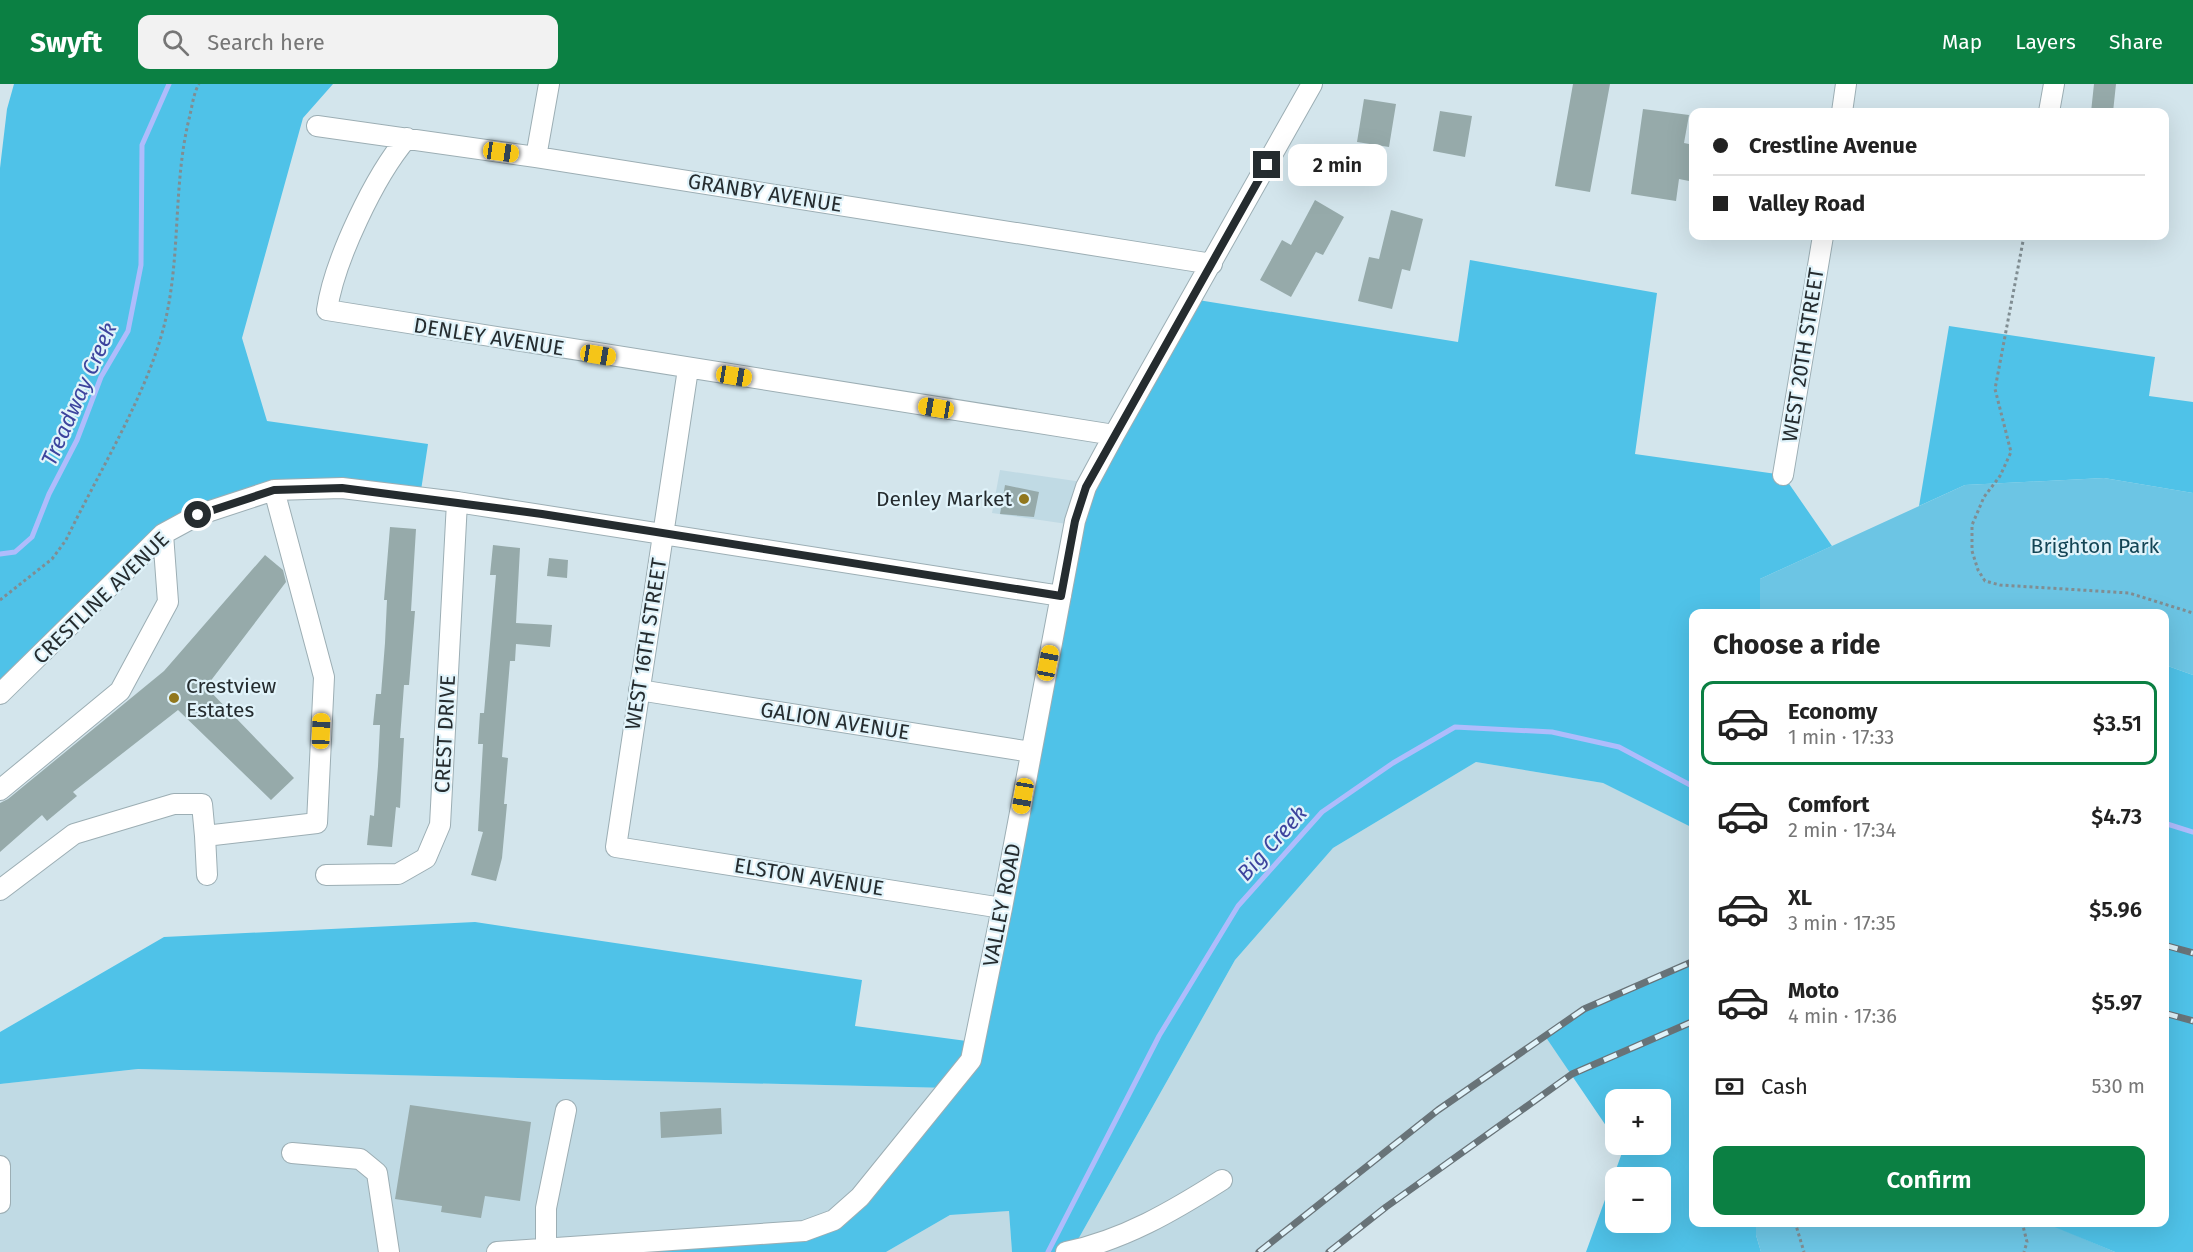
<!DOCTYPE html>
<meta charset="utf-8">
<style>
:root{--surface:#fff;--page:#f2f2f2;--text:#222;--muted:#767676;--line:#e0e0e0;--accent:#0b8043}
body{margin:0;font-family:"Fira Sans",sans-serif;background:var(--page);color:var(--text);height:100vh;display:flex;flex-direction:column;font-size:22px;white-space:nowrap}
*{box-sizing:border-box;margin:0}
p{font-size:20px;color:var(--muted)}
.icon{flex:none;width:33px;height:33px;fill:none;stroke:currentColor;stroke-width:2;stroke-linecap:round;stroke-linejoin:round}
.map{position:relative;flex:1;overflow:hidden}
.drawer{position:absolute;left:1689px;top:525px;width:480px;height:618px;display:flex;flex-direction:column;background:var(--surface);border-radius:12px;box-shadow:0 6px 24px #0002}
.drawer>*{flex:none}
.banner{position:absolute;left:1689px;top:24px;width:480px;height:132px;border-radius:12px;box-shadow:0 6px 24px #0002;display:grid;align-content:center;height:132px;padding:0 24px;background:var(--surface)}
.controls{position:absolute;left:1605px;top:1005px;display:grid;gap:12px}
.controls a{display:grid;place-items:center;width:66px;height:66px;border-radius:12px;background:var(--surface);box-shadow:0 6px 24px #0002;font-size:30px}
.end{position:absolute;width:27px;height:27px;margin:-14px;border:8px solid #252c2f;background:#fff;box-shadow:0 0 0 3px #fff}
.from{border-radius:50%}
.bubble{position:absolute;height:42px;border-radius:12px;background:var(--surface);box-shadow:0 6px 24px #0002;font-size:20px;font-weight:600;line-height:42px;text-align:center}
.car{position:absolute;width:18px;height:36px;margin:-18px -9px;border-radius:8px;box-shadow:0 0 4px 2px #0007;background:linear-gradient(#f5c518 24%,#345 0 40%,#f5c518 0 76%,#345 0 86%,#f5c518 0)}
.banner b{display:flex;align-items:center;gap:21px;height:57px;font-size:22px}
.banner b+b{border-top:2px solid var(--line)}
.banner i{width:15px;height:15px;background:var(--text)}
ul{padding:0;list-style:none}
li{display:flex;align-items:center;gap:18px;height:84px;margin:0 12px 9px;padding:0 12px;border:3px solid transparent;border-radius:12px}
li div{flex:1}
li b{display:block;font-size:22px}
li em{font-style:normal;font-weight:600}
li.active{border-color:var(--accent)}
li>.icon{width:54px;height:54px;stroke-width:1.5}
h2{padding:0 24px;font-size:27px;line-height:72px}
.pay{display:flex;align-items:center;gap:15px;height:66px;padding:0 24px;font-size:22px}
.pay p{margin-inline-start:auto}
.primary-button{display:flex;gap:12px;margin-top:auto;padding:12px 24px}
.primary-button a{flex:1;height:69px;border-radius:12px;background:var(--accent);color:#fff;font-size:24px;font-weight:600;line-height:69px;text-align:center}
header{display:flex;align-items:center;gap:36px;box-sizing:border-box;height:84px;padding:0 30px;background:var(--accent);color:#fff}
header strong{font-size:28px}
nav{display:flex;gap:33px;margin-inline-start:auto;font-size:21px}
.search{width:420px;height:54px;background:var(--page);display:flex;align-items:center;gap:15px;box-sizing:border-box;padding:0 21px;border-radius:12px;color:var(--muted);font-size:22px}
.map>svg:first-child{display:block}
.built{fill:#c0dae4}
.green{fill:#6cc5e4}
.forest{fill:#4fc2e8;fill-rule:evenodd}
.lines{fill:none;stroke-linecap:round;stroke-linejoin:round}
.stream{stroke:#afbcfc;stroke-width:5}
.building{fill:#96aaaa}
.minor-casing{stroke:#9caeb4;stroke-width:22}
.path{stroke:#808d92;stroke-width:3;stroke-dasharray:3 3;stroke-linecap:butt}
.minor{stroke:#fff;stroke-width:20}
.rail-casing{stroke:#687378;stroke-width:7}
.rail{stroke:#e0f3fa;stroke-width:4.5;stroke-dasharray:14;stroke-linecap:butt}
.route{stroke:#252c2f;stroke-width:8}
.poi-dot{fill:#91771d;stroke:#e0f3fa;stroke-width:2}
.labels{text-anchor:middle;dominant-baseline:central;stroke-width:4.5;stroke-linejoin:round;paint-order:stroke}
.street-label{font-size:21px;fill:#252c2f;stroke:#e0f3fa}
.poi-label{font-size:21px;fill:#252c2f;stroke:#e0f3fa;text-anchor:end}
.park-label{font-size:21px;fill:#134555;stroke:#e0f3fa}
.water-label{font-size:22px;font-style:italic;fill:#3d449e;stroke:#e0f3fa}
</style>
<header>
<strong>Swyft</strong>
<div class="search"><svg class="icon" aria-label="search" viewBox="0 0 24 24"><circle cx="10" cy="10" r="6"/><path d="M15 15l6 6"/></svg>Search here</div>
<nav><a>Map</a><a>Layers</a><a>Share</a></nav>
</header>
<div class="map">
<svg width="2193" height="1168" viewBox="0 0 2193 1168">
<rect width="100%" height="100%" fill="#d3e5ec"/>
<!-- built -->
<path class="built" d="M1000,386L1089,399L1074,441L992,429Z
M1476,678L1603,699L1693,744V877L1585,925L1545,952L1572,990L1386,1123L1329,1168H1071L1235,876L1333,764Z
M138,985L950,1004L834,1136L629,1168H0V1000Z
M1009,1127L1012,1168H886L950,1131Z"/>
<!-- green -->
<path class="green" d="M2104,394L2193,409V591L2165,581L2164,530H1760V495L1965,401Z
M1756,1138H2045L2115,1168H1761L1756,1151Z"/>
<!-- forest -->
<path class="forest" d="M14,0H333L303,34L242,254L267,337L428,360L420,413L342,404L198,431L0,610V84L7,25Z
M1470,176L1657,209L1635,370L1783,391L1832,462L1760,495V529L1694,530L1693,744L1603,699L1476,678L1333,764L1235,876L1071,1168H1012L1009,1127L950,1131L886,1168H629L834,1136L950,1004L138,985L0,1000V948L164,853L475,838L862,896L855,942L974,958L1075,437L1192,215L1458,258Z
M1949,242L2155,273L2149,312L2193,318V409L2104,394L1965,401L1919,422Z
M2165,581L2193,591V1168H2115L2045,1139L2164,1138Z
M1693,877L1694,1138L1756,1139V1151L1761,1168H1586L1623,1066L1619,1061L1660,1060V1016H1616L1615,1055L1545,952L1585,925ZM1616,1094H1660V1138H1616Z"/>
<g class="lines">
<!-- stream -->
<path class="stream" d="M0,470L15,468L32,453L49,410L77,356L101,293L128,247L141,181L142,61L169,0
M2164,739L2193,748
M1048,1168L1159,952L1238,822L1322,728L1393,679L1455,643L1552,648L1619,663L1694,703"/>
</g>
<!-- building -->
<path class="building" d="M1573,0H1610L1590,108L1555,102Z
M2094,0H2116L2113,28H2091Z
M1364,15L1396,20L1389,63L1357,58Z
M1643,25L1689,31L1684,59L1694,61V98L1679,95L1676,117L1631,110Z
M1440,27L1472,32L1465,73L1433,67Z
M1315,116L1344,133L1323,171L1316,168L1291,213L1260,196L1282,156L1291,161Z
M1391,126L1423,135L1410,187L1402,185L1392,225L1358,217L1369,173L1379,175Z
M1005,401L1039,408L1034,433L1000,430Z
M390,443L416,445L411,527H415L409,601H404L400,654H404L400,724L396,723L392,763L367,761L370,731L374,732L378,682L380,641H373L376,610H381L385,559L387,516H384Z
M493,461L520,464L516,539L552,541L550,563L516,560L515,577H510L502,673L508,674L504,720H507L502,774L496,797L471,791L483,748L478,747L483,660H478L480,629H484L496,491H490Z
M265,471L283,486L286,498L206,603L294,694L271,716L178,626L73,708L77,712L47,737L42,731L0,768V719L8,715L164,587Z
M549,474L568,476L567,494L547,492Z
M410,1021L531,1038L520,1117L485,1112L481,1134L441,1128L442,1122L395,1115Z
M721,1024L722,1050L661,1054L660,1028Z"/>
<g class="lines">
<!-- minor casing -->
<g class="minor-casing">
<path id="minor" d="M1842,28L1846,0
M2049,28L2054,0
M317,42L536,73L1212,180
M407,54C375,91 334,177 327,226L1114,351
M536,73L549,0
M688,285L616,763L1002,824
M1783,391L1823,152
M639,606L1031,668
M0,610L163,450L198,431L274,406L342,404L457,418L1061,512
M0,706L120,607L168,518L163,450
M205,752L207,791
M326,791L398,790L426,774L440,741L457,418
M0,806L74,750L174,720H202L205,752L317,739L324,593L274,406
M292,1069L360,1075L377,1089L389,1168
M0,1082V1119
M546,1164V1124L566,1026
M497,1168L804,1147L834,1136L860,1113L971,976L1002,824L1075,437L1086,403L1114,351L1312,0
M1066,1168C1124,1156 1173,1127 1222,1096"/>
</g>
<!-- path -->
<path class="path" d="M2024,152L1995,305L2011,368L2000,392L1984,413L1972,441V467L1978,486L1985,497L2000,501L2129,509L2193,529
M0,516L52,475L66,456C100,385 154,300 168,224C180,161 174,97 189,35C192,24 193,10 199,0
M1795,1138L1804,1168
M2022,1138L2027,1158L2024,1168"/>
<!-- minor -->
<use href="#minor" class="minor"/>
<!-- rail casing -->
<g class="rail-casing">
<path id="rail" d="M2164,861L2193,869
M2164,929L2193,937
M1259,1168L1438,1026L1584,925L1694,877
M1329,1168L1386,1123L1572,990L1694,937"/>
</g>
<!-- rail -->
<use href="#rail" class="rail"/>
</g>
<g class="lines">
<!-- route -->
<path class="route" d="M198,431L274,406L342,404L542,430L1061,512L1075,437L1086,403L1267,81"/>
</g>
<!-- markers -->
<g class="poi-dot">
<circle cx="1024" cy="415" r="6"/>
<circle cx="174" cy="614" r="6"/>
</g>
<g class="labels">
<!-- street labels -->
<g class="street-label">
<text transform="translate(765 109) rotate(9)">GRANBY AVENUE</text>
<text transform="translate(489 253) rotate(9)">DENLEY AVENUE</text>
<text transform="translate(1803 271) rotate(-81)">WEST 20TH STREET</text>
<text transform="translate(101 514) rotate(-44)">CRESTLINE AVENUE</text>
<text transform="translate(646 560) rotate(-81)">WEST 16TH STREET</text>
<text transform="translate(835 637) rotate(9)">GALION AVENUE</text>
<text transform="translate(445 650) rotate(-87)">CREST DRIVE</text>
<text transform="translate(809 793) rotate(9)">ELSTON AVENUE</text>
<text transform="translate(1002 821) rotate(-79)">VALLEY ROAD</text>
</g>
<!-- poi labels -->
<g class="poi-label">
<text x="1012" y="415">Denley Market</text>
<text x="186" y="602" text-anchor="start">Crestview<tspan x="186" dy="24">Estates</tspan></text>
</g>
<!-- park labels -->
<g class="park-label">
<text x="2095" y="462">Brighton Park</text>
</g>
<!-- water labels -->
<g class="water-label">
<text transform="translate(79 310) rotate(-66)">Treadway Creek</text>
<text transform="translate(1272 759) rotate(-48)">Big Creek</text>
</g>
</g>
</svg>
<div class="controls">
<a>+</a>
<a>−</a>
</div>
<i class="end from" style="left:198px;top:431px"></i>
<i class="end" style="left:1267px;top:81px"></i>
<div class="bubble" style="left:1288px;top:60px;width:99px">2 min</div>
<i class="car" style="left:501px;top:68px;rotate:98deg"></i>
<i class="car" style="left:598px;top:271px;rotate:99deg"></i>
<i class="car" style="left:734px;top:292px;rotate:99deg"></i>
<i class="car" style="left:936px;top:324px;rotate:279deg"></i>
<i class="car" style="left:1048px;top:579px;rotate:11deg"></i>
<i class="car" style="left:321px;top:647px;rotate:2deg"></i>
<i class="car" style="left:1023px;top:712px;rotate:190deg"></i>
<div class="banner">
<b><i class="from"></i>Crestline Avenue</b>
<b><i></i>Valley Road</b>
</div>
<section class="drawer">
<h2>Choose a ride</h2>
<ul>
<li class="active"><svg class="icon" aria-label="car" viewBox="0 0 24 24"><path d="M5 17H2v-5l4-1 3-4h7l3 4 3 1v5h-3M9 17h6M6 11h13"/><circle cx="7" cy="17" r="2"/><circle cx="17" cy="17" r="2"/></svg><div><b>Economy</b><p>1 min · 17:33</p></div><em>$3.51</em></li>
<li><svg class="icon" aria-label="car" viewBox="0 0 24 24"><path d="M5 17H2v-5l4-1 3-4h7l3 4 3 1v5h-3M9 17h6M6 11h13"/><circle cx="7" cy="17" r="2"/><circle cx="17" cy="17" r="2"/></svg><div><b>Comfort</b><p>2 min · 17:34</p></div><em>$4.73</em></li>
<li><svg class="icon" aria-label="car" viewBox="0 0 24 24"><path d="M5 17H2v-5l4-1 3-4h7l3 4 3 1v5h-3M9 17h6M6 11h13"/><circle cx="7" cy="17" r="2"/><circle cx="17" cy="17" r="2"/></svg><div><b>XL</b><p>3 min · 17:35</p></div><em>$5.96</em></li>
<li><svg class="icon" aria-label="car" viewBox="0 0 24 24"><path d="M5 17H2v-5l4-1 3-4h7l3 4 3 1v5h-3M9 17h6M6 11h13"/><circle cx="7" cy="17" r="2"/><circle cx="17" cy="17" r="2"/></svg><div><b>Moto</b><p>4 min · 17:36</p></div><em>$5.97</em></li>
</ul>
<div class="pay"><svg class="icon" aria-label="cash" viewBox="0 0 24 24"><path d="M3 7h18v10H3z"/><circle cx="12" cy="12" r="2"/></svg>Cash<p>530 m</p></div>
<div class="primary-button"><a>Confirm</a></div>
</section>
</div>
